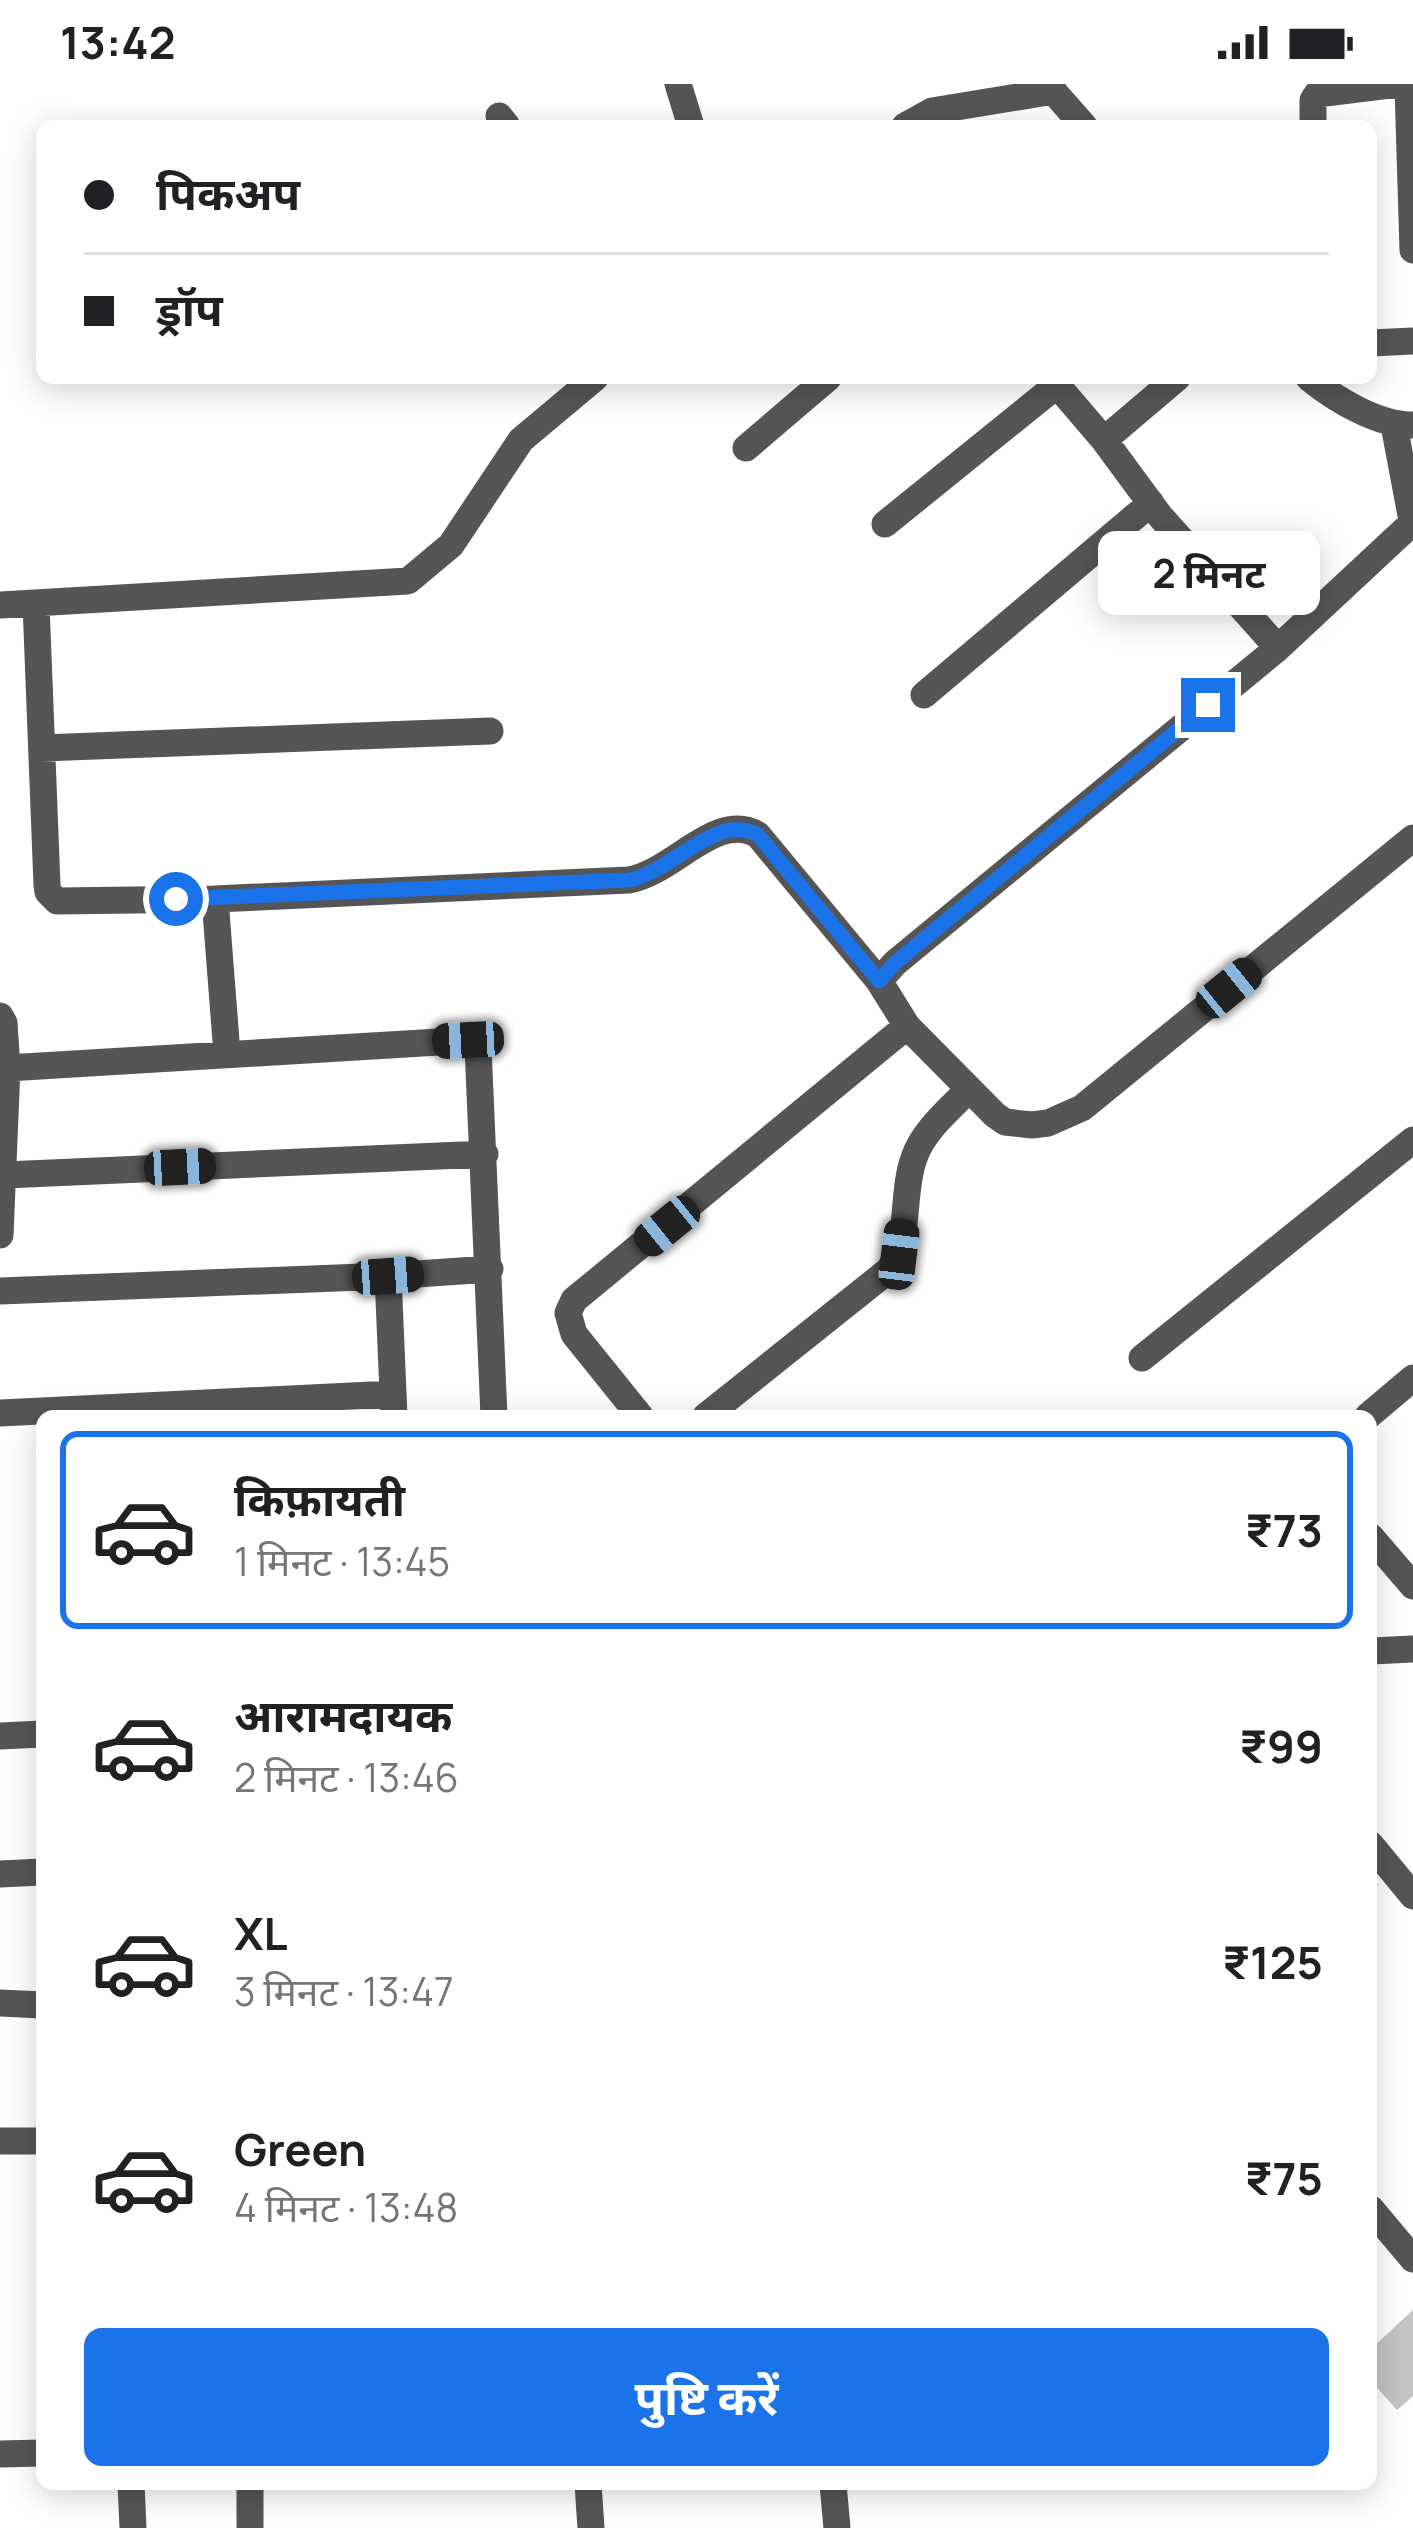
<!DOCTYPE html>
<html lang="hi">
<meta charset="utf-8">
<style>
:root{--surface:#fff;--page:#f6f6f6;--text:#202124;--muted:#757577;--line:#e0e0e0;--accent:#1a73e8}
body{margin:0;font-family:Manrope,"Noto Sans Devanagari",sans-serif;background:var(--page);color:var(--text);height:100vh;display:flex;flex-direction:column;font-size:45px;white-space:nowrap}
*{box-sizing:border-box;margin:0}
p{font-size:39px;color:var(--muted)}
.icon{flex:none;width:66px;height:66px;fill:none;stroke:currentColor;stroke-width:2;stroke-linecap:round;stroke-linejoin:round}
.map{position:relative;flex:1;overflow:hidden}
.sheet{position:absolute;left:36px;top:1326px;width:1341px;height:1080px;display:flex;flex-direction:column;background:var(--surface);border-radius:18px;box-shadow:0 6px 30px #0003}
.sheet>*{flex:none}
.guide{position:absolute;left:36px;top:36px;width:1341px;height:264px;border-radius:18px;box-shadow:0 6px 30px #0003;display:grid;align-content:center;height:264px;padding:0 48px;background:var(--surface)}
.end{position:absolute;width:54px;height:54px;margin:-27px;border:15px solid #1a73e8;background:#fff;box-shadow:0 0 0 6px #fff}
.from{border-radius:50%}
.bubble{position:absolute;height:84px;border-radius:18px;background:var(--surface);box-shadow:0 6px 30px #0003;font-size:39px;font-weight:700;line-height:84px;text-align:center}
.car{position:absolute;width:36px;height:72px;margin:-36px -18px;border-radius:15px;box-shadow:0 0 9px 3px #0007;background:linear-gradient(#222 24%,#8ab4d8 0 40%,#222 0 76%,#8ab4d8 0 86%,#222 0)}
.guide b{display:flex;align-items:center;gap:42px;height:114px;font-size:45px}
.guide b+b{border-top:3px solid var(--line)}
.guide i{width:30px;height:30px;background:var(--text)}
ul{padding:21px 0 0;list-style:none}
li{display:flex;align-items:center;gap:36px;height:198px;margin:0 24px 18px;padding:0 24px;border:6px solid transparent;border-radius:18px}
li div{flex:1}
li b{display:block;font-size:45px}
li em{font-style:normal;font-weight:700}
li.on{border-color:var(--accent)}
li>.icon{width:108px;height:108px;stroke-width:1.5}
.primary-button{display:flex;gap:24px;margin-top:auto;padding:24px 48px}
.primary-button a{flex:1;height:138px;border-radius:18px;background:var(--accent);color:#fff;font-size:48px;font-weight:700;line-height:138px;text-align:center}
.status{display:flex;justify-content:space-between;align-items:center;height:84px;padding:0 60px;background:var(--surface);direction:ltr}
.status svg{height:33px;fill:currentColor}
.map>svg:first-child{display:block}
.building{fill:#c4c4c4}
.lines{fill:none;stroke-linecap:round;stroke-linejoin:round}
.minor{stroke:#555;stroke-width:27}
.route{stroke:#1a73e8;stroke-width:15}
</style>
<div class="status"><b>13:42</b><svg viewBox="0 0 49 12"><path d="M0 12V9h3v3zM5 12V6h3v6zM10 12V3h3v9zM15 12V0h3v12zM26 1h20v11H26zM47 4h2v5h-2z"/></svg></div>
<div class="map">
<svg width="1413" height="2444" viewBox="0 0 1413 2444">
<rect width="100%" height="100%" fill="#fff"/>
<!-- building -->
<path class="building" d="M1413,2226V2312L1397,2326L1371,2297V2265Z"/>
<g class="lines">
<!-- minor -->
<path class="minor" d="M678,0L691,42
M1047,0L1084,42
M1404,0L1408,4L1413,166
M499,32L507,42
M905,42L932,27L1054,7
M1313,42V16L1317,10L1398,0
M1371,259L1413,257
M1051,294L1104,356L1160,432L1278,564
M1309,294C1336,316 1378,341 1413,341
M1394,341L1413,442
M1104,356L1177,294
M746,364L828,294
M885,440L1057,301
M36,520L47,801L48,808L57,817L215,815L629,796C674,788 717,726 758,751L879,897L907,942L995,1031L1005,1038L1032,1041L1048,1039L1082,1024L1413,754
M0,521L408,497L451,461L521,356L595,294
M924,611L1151,419
M42,664L490,647
M215,815L227,970
M879,897L895,879L1278,564L1411,440
M0,932L4,939L7,984
M5,1091L485,1070
M0,1151L7,984L472,956L478,963L494,1332
M388,1192L394,1332
M0,1207L388,1192L490,1185
M1142,1274L1413,1056
M0,1329L392,1310
M640,1332L574,1250L568,1229L574,1216L907,942
M706,1332L889,1186C911,1155 901,1110 914,1074C923,1047 948,1027 967,1007
M1368,1332L1413,1294
M1371,1453L1413,1502
M1371,1567L1413,1565
M0,1652L42,1650
M1371,1761L1413,1812
M0,1790L42,1788
M0,1919L42,1921
M0,2057H42
M1371,2125L1413,2175
M0,2370L42,2369
M131,2400L133,2444
M250,2400V2444
M588,2400L591,2444
M833,2400L837,2444"/>
</g>
<g class="lines">
<!-- route -->
<path class="route" d="M176,815L629,796C674,787 717,727 758,751L879,897L895,879L1208,621"/>
</g>
</svg>
<i class="end from" style="left:176px;top:815px"></i>
<i class="end" style="left:1208px;top:621px"></i>
<div class="bubble" style="left:1098px;top:447px;width:222px">2 मिनट</div>
<i class="car" style="left:1229px;top:904px;rotate:51deg"></i>
<i class="car" style="left:468px;top:956px;rotate:267deg"></i>
<i class="car" style="left:180px;top:1083px;rotate:87deg"></i>
<i class="car" style="left:667px;top:1142px;rotate:231deg"></i>
<i class="car" style="left:899px;top:1170px;rotate:7deg"></i>
<i class="car" style="left:388px;top:1192px;rotate:86deg"></i>
<div class="guide">
<b><i class="from"></i>पिकअप</b>
<b><i></i>ड्रॉप</b>
</div>
<section class="sheet">
<ul>
<li class="on"><svg class="icon" aria-label="car" viewBox="0 0 24 24"><path d="M5 17H2v-5l4-1 3-4h7l3 4 3 1v5h-3M9 17h6M6 11h13"/><circle cx="7" cy="17" r="2"/><circle cx="17" cy="17" r="2"/></svg><div><b>किफ़ायती</b><p>1 मिनट · 13:45</p></div><em>₹73</em></li>
<li><svg class="icon" aria-label="car" viewBox="0 0 24 24"><path d="M5 17H2v-5l4-1 3-4h7l3 4 3 1v5h-3M9 17h6M6 11h13"/><circle cx="7" cy="17" r="2"/><circle cx="17" cy="17" r="2"/></svg><div><b>आरामदायक</b><p>2 मिनट · 13:46</p></div><em>₹99</em></li>
<li><svg class="icon" aria-label="car" viewBox="0 0 24 24"><path d="M5 17H2v-5l4-1 3-4h7l3 4 3 1v5h-3M9 17h6M6 11h13"/><circle cx="7" cy="17" r="2"/><circle cx="17" cy="17" r="2"/></svg><div><b>XL</b><p>3 मिनट · 13:47</p></div><em>₹125</em></li>
<li><svg class="icon" aria-label="car" viewBox="0 0 24 24"><path d="M5 17H2v-5l4-1 3-4h7l3 4 3 1v5h-3M9 17h6M6 11h13"/><circle cx="7" cy="17" r="2"/><circle cx="17" cy="17" r="2"/></svg><div><b>Green</b><p>4 मिनट · 13:48</p></div><em>₹75</em></li>
</ul>
<div class="primary-button"><a>पुष्टि करें</a></div>
</section>
</div>
